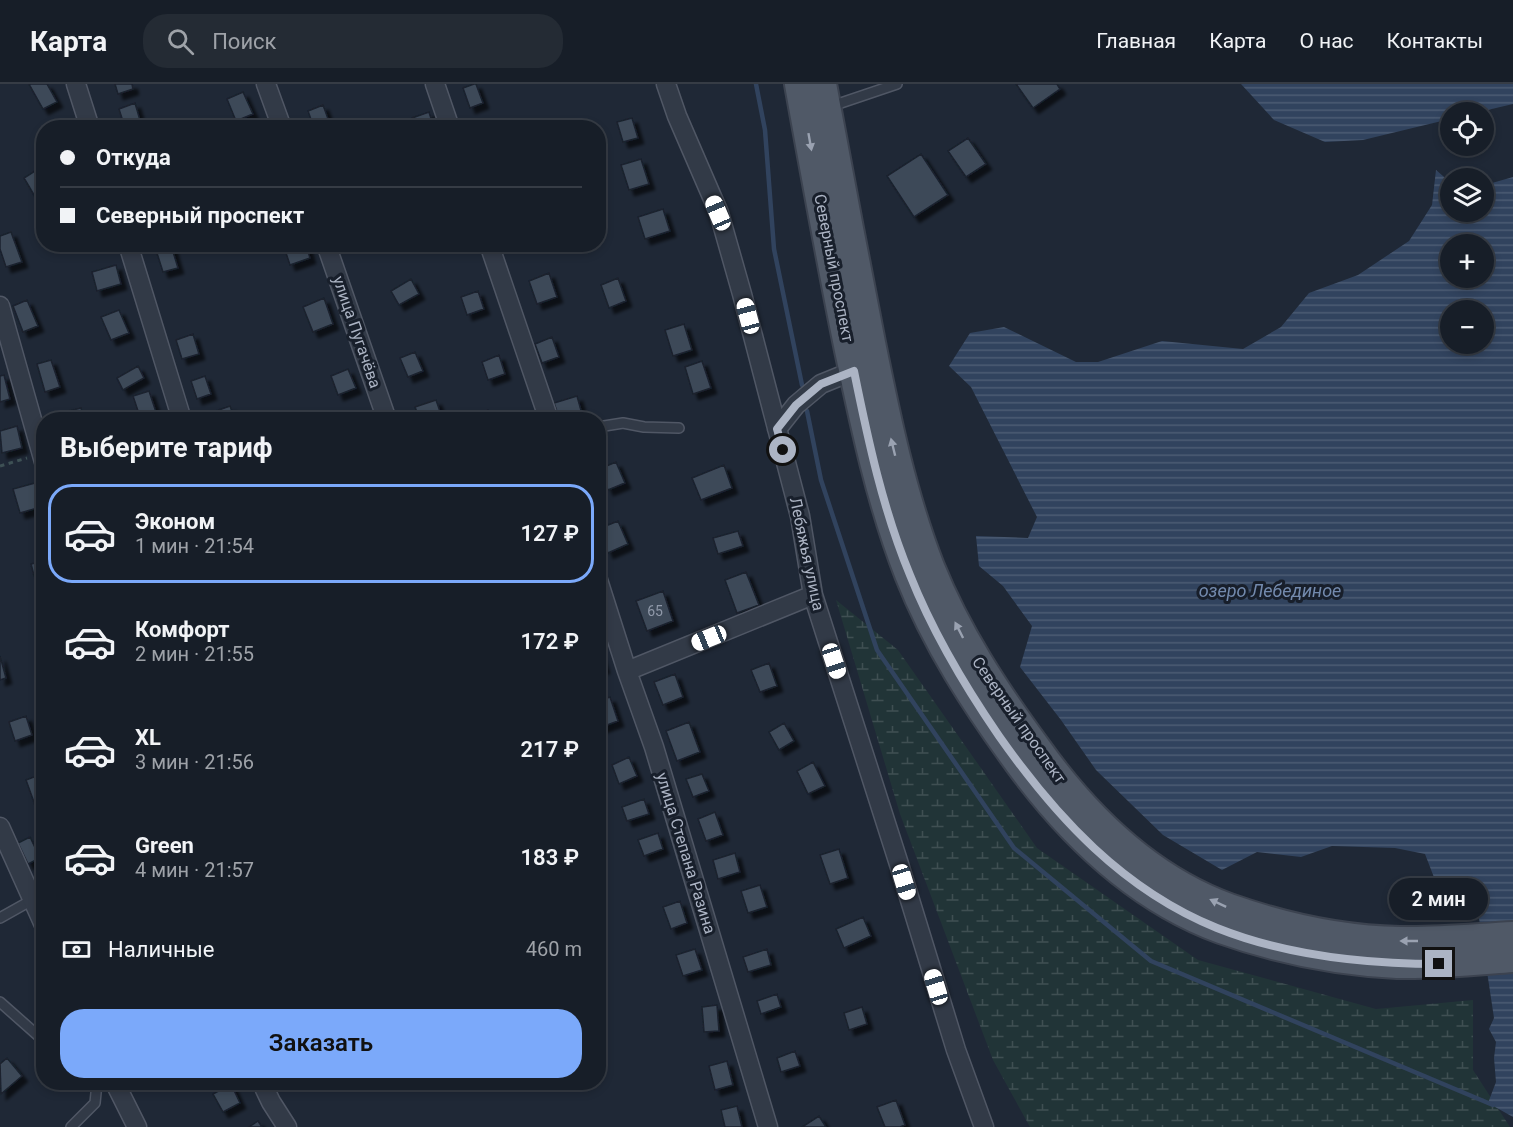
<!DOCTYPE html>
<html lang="ru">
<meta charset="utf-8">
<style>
:root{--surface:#171e28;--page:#242b34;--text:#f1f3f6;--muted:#9ea2a8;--line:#363c45;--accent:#7ba9fa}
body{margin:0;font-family:Roboto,sans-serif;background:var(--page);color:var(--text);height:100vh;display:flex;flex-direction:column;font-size:22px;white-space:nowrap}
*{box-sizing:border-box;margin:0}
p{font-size:20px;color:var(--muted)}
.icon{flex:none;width:33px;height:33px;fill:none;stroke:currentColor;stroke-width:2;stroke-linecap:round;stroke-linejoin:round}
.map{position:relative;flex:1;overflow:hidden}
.details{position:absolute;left:36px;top:328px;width:570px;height:678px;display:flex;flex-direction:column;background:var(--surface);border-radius:24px;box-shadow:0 3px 9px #0003,0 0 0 2px var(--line)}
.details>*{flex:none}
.guide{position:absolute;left:36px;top:36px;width:570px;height:132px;border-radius:24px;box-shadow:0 3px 9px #0003,0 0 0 2px var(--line);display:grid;align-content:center;height:132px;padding:0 24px;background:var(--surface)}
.tools{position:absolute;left:1440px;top:18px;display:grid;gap:12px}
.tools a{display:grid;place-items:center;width:54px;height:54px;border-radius:50%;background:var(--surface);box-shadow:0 3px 9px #0003,0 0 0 2px var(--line);font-size:30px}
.end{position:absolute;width:27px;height:27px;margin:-14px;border:8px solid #acb4c4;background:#111;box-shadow:0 0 0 3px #111}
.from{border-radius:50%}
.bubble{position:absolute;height:42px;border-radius:21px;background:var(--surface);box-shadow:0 3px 9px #0003,0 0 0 2px var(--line);font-size:20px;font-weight:600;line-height:42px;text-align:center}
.car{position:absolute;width:18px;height:36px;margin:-18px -9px;border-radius:8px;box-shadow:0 0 4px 2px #0007;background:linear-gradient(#fff 24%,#345 0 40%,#fff 0 76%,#345 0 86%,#fff 0)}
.guide b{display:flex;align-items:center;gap:21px;height:57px;font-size:22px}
.guide b+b{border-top:2px solid var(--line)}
.guide i{width:15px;height:15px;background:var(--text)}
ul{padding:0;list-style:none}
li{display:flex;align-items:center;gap:18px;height:99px;margin:0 12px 9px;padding:0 12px;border:3px solid transparent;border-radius:24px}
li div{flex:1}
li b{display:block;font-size:22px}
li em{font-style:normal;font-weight:600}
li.current{border-color:var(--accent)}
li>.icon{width:54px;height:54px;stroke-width:1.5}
h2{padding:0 24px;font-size:27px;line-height:72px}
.pay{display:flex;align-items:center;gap:15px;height:66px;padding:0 24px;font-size:22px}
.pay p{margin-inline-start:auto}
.button{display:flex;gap:12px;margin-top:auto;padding:12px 24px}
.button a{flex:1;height:69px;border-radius:24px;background:var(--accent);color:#111;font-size:24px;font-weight:600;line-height:69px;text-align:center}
header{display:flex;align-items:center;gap:36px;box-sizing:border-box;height:84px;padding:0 30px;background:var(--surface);border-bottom:2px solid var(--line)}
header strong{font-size:28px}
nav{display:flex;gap:33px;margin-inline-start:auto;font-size:21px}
.search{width:420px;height:54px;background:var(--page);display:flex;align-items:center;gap:15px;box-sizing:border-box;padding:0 21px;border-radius:24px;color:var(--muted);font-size:22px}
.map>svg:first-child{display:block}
.wetland{fill:url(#wetland-marsh)}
.water{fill:url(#water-rules);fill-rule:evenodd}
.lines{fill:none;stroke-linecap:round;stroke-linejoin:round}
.stream{stroke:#31435e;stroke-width:4.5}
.building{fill:#3c4859;stroke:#1a212d;stroke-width:1.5;filter:url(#shadow)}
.lane-casing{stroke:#505765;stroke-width:12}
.street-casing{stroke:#505765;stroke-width:21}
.primary-casing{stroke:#3c4350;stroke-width:32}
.path{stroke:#3e5155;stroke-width:3;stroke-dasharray:4.5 4.5;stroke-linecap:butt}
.lane{stroke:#323a47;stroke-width:9}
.street{stroke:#323a47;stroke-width:18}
.primary{stroke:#505967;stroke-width:28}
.oneway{fill:#9aa2b1}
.route{stroke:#acb4c4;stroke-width:8}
.labels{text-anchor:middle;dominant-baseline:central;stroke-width:6;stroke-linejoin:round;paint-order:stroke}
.number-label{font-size:14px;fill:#9099a9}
.street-label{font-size:16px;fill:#acb4c4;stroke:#181f2b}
.water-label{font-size:18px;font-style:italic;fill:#738aad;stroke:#181f2b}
</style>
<header>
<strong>Карта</strong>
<div class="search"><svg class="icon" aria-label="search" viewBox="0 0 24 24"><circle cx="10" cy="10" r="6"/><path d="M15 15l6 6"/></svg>Поиск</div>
<nav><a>Главная</a><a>Карта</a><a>О нас</a><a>Контакты</a></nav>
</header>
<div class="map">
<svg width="1513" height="1043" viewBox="0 0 1513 1043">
<defs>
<pattern id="wetland-marsh" width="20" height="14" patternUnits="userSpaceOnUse" patternTransform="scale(1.5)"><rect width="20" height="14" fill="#213437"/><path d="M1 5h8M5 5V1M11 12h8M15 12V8" fill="none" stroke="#3f4f52"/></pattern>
<pattern id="water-rules" width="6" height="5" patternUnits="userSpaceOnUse" patternTransform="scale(1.5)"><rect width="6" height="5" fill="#31435e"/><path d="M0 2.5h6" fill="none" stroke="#4c5c73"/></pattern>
<filter id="shadow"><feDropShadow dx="5.5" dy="5.5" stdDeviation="1.5" flood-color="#0009"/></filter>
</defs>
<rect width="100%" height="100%" fill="#1f2836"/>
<!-- wetland -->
<path class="wetland" d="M836,516L898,566L1037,764L1198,876L1376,925L1473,916V986L1510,1043H1030L993,976L900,730Z"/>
<!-- water -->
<path class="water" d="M1241,0H1513V20L1479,28H1450V35L1363,56L1325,58L1274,36Z
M1436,86L1450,98V128H1484V97L1492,99L1513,93V1033L1488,1019L1496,998L1494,974L1496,958L1489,945L1494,934L1477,821L1435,796L1425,770L1395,764L1332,762L1301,773L1257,768L1222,786L1163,751L1096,686L1061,636L1020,583L1032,542L1003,502L979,482L976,452L1028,454L1037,433L971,303L949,282L970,249L1004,243L1076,278H1098L1162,257L1243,265L1281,243L1309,209L1358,191L1409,157L1432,121ZM1450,160H1484V194H1450ZM1450,226H1484V260H1450Z"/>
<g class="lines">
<!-- stream -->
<path class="stream" d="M756,0L765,46L774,165L802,301
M807,327L821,396L877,566L1014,764L1151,877L1493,1021"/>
</g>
<!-- building -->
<path class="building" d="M29,0H47L57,18L43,25Z
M115,0H132L133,5L118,10Z
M474,0H476L483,19L470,24L463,4Z
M1016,0H1057L1060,5L1033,24Z
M243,8L253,30L236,37L227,15Z
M135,19L142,43L125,44L119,25Z
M323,21L331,43L314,44L308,27Z
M429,28L434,44H415L412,34Z
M632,34L638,54L623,58L617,38Z
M968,54L986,80L966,93L948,67Z
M921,70L948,111L914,133L887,92Z
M641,75L649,100L629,106L621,81Z
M38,85L44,93V112L37,116L24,94Z
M663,125L670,147L645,155L638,133Z
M11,148L22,178L6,183L0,165V152Z
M283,160H306L310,174L290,181Z
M171,161L178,184L163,188L156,166Z
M116,181L121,200L97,207L92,188Z
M549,189L557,213L537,220L529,197Z
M618,194L626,217L609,224L601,201Z
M411,195L419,210L399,221L391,207Z
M478,207L484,225L467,231L461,213Z
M324,214L333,240L313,248L303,223Z
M27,216L38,242L23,248L13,222Z
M119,226L129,249L111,256L101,233Z
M684,240L692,266L673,272L665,246Z
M193,250L199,270L182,275L176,256Z
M552,253L559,273L542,279L535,260Z
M415,268L423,287L408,293L400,274Z
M499,271L505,290L488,296L482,278Z
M51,276L60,303L45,308L37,280Z
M702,277L711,304L693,310L685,283Z
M138,282L144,294L123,306L117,294Z
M348,285L356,304L338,311L331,292Z
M4,291L10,315L0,318V292Z
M205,292L211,310L197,315L191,297Z
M149,307L157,331L141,336L133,312Z
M577,312L582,330L560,336L554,319Z
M436,316L442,333L433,336H420L415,323Z
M230,322L235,336H216L213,328Z
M81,324L84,336H53L52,331Z
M488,326L492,336H471L470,333Z
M17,342L22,364L2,369L0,347Z
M616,378L625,399L608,406L599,385Z
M724,381L732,404L701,416L692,394Z
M35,399L41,423L20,429L13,405Z
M618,437L628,460L608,469L598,445Z
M738,447L743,462L718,470L713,454Z
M44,477V501L37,503L31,480Z
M746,488L759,521L737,529L725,496Z
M663,507L673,537L647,547L636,517Z
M598,565L604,584L598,585Z
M0,572L6,594L0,596Z
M769,579L777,602L760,608L751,586Z
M675,590L683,613L663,621L654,598Z
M610,613L618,637L599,644L598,617Z
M26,632L32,651L15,657L9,638Z
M689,638L700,668L677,677L666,647Z
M784,639L794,657L779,666L769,648Z
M629,673L637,692L619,700L612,681Z
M813,678L825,702L808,710L797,687Z
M44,689V718L35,721L26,696Z
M702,690L709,707L693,713L686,695Z
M644,715L649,730L627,737L622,723Z
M715,728L723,751L706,757L698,735Z
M658,749L663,765L644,772L638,756Z
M30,753L40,774L28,780L18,759Z
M839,765L848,794L830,800L820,771Z
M735,769L740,788L718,795L713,776Z
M760,801L767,823L748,829L741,807Z
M680,817L687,839L671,845L663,823Z
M863,833L871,852L844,864L836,845Z
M695,865L702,886L683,892L676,871Z
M767,865L771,881L748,888L743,873Z
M777,910L781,923L761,930L757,917Z
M717,921L719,947L704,948L702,923Z
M862,923L867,940L849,946L844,929Z
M795,967L800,982L781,988L777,974Z
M7,974L22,992L1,1010L0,980Z
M727,977L733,1001L715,1006L709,982Z
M231,1000L240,1019L223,1028L213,1010Z
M896,1016L905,1041L900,1043H885L877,1023Z
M737,1022L742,1043H725L721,1026Z
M819,1032L826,1043H802Z
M258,1037L262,1043H249Z"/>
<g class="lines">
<!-- lane casing -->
<g class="lane-casing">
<path id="lane" d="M829,23L897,0
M598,343L623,339L644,343L679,344
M0,834L32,816
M0,918L44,957
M71,1043L95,1019L97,999"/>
</g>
<!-- street casing -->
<g class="street-casing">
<path id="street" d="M76,0L90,44
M266,0L282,44
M435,0L450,44
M666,0L677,32L719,129L742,210L800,432L813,511L898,777L956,966L984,1043
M128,160L182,336
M326,160L387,336
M489,160L549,336
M0,222L44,378
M777,345L796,321L821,300L853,287
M598,496L627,587L654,663L768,1043
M627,587L813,511
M0,743L44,841
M115,999L137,1043
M262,999L271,1018L287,1043"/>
</g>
<!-- primary casing -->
<g class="primary-casing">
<path id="primary" d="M799,0C815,89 831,178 849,266C865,342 881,418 909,490C936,559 976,620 1019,679C1071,750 1137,814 1221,845C1277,865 1337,877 1397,880C1436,881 1474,877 1513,874
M822,0C838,86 854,173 871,259C886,334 902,411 930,483C957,550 996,609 1038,666C1086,733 1149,795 1229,824C1283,843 1342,856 1400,857C1438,858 1475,854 1513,852"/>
</g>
<!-- path -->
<path class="path" d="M0,382L27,374"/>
<!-- lane -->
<use href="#lane" class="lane"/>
<!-- street -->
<use href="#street" class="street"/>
<!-- primary -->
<use href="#primary" class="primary"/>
</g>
<!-- one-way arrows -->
<defs><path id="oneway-solid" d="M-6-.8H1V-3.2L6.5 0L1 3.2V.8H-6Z" transform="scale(1.5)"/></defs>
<g class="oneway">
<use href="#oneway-solid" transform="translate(810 58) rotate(80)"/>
<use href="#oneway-solid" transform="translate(893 363) rotate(-104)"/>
<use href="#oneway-solid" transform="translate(959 546) rotate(-117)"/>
<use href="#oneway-solid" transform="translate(1218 819) rotate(-155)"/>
<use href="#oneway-solid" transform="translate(1409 857) rotate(180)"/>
</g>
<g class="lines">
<!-- route -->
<path class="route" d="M783,366L777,345L796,321L821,300L854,287C868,356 883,426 910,491C933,549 964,601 999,652C1056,733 1123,806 1217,844C1287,872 1364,880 1439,880"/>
</g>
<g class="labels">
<!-- number labels -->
<g class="number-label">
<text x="655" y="527">65</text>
</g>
<!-- street labels -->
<g class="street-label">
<text transform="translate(834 184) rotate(79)">Северный проспект</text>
<text transform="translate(357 248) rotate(71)">улица Пугачёва</text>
<text transform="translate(807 470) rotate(78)">Лебяжья улица</text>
<text transform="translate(1019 636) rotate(55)">Северный проспект</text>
<text transform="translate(686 769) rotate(73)">улица Степана Разина</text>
</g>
<!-- water labels -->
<g class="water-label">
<text x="1270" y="506">озеро Лебединое</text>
</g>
</g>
</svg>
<div class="tools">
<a><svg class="icon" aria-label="locate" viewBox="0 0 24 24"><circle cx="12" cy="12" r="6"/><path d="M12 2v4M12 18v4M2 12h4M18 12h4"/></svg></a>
<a><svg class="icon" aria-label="layers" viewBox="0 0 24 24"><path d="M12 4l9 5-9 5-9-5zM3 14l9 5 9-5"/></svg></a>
<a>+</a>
<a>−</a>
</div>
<i class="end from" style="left:783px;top:366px"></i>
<i class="end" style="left:1439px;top:880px"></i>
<div class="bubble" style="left:1389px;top:794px;width:99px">2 мин</div>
<i class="car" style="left:718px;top:129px;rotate:337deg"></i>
<i class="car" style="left:748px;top:232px;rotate:345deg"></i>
<i class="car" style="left:709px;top:554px;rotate:248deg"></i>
<i class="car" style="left:834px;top:577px;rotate:162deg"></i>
<i class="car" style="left:904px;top:798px;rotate:163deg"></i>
<i class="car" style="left:936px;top:903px;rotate:343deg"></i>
<div class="guide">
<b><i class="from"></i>Откуда</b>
<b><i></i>Северный проспект</b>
</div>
<section class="details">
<h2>Выберите тариф</h2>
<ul>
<li class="current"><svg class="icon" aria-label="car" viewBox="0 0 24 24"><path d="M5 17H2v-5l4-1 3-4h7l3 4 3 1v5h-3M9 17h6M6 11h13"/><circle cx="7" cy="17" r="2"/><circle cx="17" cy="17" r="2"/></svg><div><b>Эконом</b><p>1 мин · 21:54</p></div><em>127 ₽</em></li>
<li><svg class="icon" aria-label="car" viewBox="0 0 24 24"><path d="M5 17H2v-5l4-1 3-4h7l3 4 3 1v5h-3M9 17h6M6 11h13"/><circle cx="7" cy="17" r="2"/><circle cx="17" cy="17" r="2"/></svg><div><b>Комфорт</b><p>2 мин · 21:55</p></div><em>172 ₽</em></li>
<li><svg class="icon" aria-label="car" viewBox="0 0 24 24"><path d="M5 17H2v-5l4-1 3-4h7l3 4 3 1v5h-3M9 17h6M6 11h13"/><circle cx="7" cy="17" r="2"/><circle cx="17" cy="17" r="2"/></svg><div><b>XL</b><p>3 мин · 21:56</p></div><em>217 ₽</em></li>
<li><svg class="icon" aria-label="car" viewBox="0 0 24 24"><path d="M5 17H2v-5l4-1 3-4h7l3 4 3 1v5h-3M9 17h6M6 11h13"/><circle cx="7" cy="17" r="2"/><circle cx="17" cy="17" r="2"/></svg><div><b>Green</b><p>4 мин · 21:57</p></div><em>183 ₽</em></li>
</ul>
<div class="pay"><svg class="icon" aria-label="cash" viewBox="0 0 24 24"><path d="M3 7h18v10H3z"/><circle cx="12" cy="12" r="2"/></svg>Наличные<p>460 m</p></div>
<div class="button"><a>Заказать</a></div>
</section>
</div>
